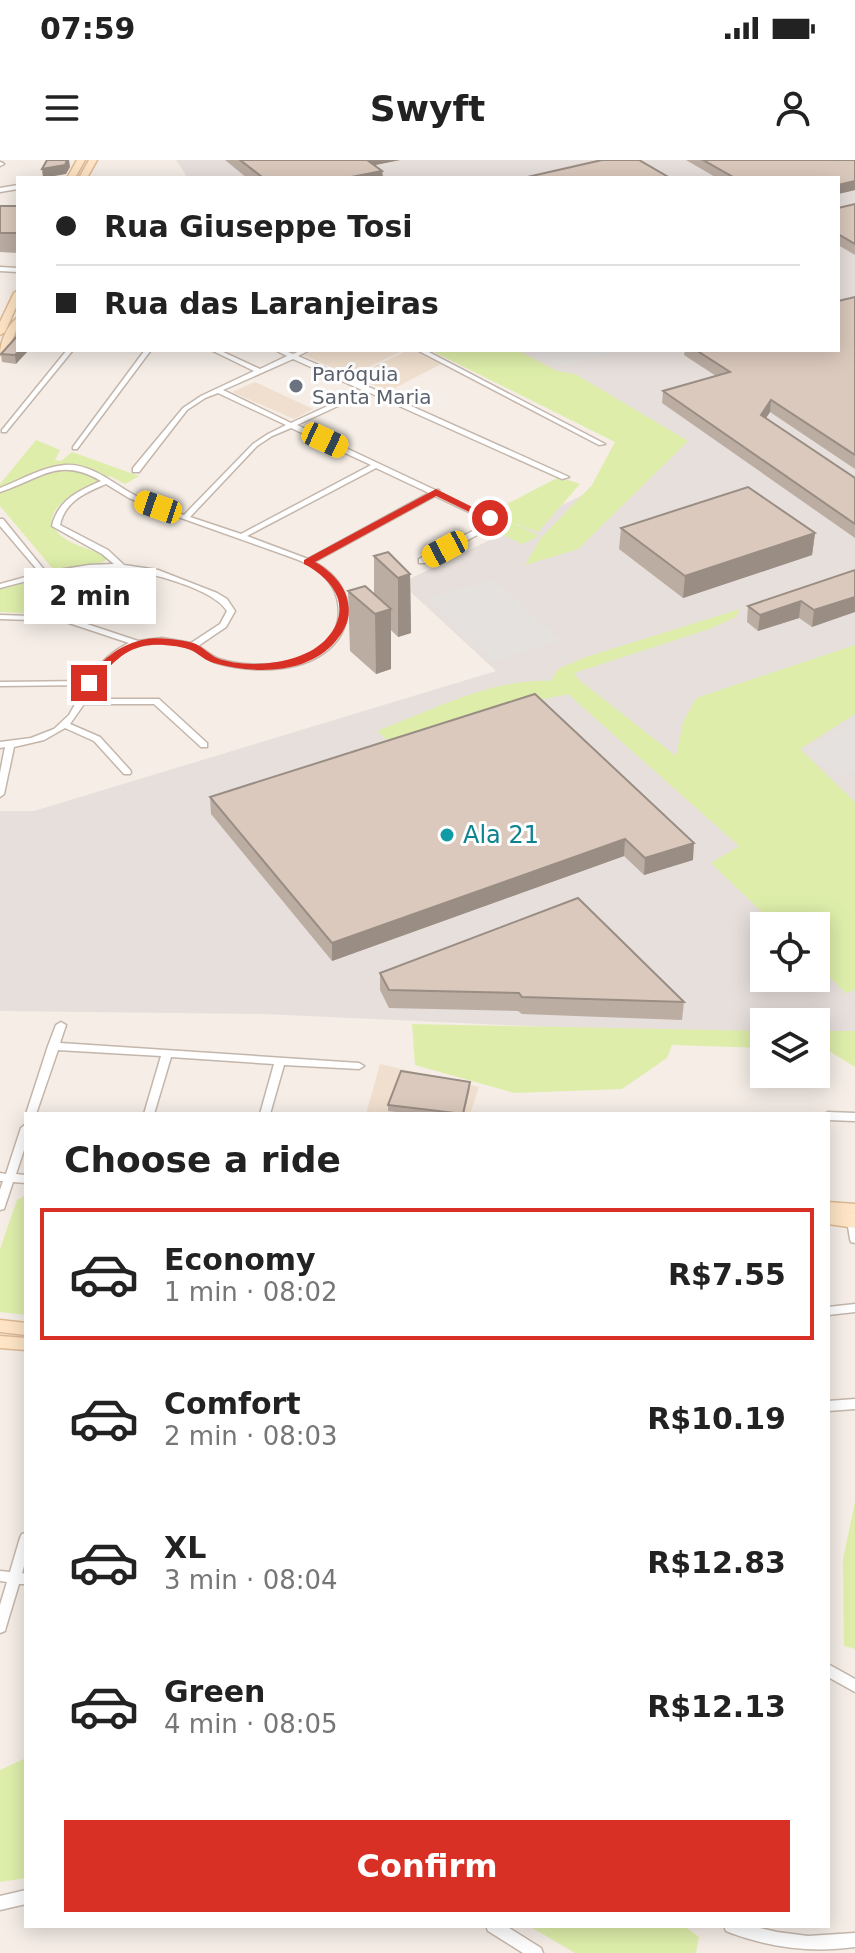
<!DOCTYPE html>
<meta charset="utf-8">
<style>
:root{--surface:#fff;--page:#f6f6f6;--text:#222;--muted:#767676;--line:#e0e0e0;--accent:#d93025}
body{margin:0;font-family:"DejaVu Sans",sans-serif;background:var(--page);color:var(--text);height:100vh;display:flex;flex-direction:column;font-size:30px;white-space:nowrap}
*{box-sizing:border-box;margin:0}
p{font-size:26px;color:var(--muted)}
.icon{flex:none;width:44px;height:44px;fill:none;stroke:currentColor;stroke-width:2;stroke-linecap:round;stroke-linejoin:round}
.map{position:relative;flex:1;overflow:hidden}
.panel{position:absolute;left:24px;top:952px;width:806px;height:816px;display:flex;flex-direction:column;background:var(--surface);border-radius:0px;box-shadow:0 4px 20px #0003}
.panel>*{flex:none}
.top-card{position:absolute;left:16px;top:16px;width:824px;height:176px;border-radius:0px;box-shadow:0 4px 20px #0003;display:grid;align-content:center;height:176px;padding:0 40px;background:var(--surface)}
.tools{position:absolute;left:750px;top:752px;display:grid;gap:16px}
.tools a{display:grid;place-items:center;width:80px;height:80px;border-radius:0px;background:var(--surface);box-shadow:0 4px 20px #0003;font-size:40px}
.end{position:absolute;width:36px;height:36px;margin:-18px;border:10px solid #d93025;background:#fff;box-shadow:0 0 0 4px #fff}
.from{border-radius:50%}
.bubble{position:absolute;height:56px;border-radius:0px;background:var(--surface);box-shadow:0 4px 20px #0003;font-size:26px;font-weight:800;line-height:56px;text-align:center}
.car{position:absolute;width:24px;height:48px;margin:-24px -12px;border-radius:10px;box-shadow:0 0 6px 2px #0007;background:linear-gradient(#f5c518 24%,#345 0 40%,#f5c518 0 76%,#345 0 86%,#f5c518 0)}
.top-card b{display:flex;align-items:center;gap:28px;height:76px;font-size:30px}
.top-card b+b{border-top:2px solid var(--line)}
.top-card i{width:20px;height:20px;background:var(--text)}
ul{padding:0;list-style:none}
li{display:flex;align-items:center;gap:24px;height:132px;margin:0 16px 12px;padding:0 24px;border:4px solid transparent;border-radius:0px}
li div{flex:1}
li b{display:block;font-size:30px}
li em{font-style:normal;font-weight:800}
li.selected{border-color:var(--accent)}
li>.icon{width:72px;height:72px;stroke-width:1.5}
h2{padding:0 40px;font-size:36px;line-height:96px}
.button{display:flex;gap:16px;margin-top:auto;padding:16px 40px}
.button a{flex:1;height:92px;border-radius:0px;background:var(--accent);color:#fff;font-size:32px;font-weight:800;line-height:92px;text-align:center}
.status{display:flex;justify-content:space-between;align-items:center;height:56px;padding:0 40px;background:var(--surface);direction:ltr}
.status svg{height:22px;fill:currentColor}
header{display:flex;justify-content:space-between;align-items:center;height:104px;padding:0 40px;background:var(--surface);font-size:36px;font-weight:800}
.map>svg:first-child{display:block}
.industrial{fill:#e7dfdb;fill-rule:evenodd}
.education{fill:#f0dfce}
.green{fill:#deeeaa}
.parking{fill:#e5e1df}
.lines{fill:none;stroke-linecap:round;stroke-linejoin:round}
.street-casing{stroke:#c4b6ab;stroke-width:3}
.secondary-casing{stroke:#ddb993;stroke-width:3}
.street{fill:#fff;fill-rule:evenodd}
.secondary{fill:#ffe5c6;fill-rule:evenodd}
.wall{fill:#bcada3}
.shaded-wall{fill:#998d84}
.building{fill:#dbc9bd;stroke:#998d84;stroke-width:2}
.route{fill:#d93025}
.worship-dot{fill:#6b7280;stroke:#fff;stroke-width:3}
.culture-dot{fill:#0f9aa8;stroke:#fff;stroke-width:3}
.labels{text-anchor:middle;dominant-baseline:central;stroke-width:6;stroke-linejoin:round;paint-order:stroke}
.far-worship-label{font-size:20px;fill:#5b616d;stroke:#fff;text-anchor:start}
.culture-label{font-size:24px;fill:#0d838f;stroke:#fff;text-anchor:start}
</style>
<div class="status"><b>07:59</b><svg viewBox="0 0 49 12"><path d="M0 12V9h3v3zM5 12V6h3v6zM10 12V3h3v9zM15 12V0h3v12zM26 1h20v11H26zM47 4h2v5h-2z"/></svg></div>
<header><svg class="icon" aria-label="menu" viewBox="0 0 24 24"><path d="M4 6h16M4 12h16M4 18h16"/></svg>Swyft<svg class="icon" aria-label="person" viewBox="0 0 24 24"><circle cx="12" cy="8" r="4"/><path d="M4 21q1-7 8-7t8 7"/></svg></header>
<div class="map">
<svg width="855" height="1793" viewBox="0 0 855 1793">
<rect width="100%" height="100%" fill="#f5ede6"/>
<!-- industrial -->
<path class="industrial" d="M176,0H855V881L816,879V862H764V877L263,854L0,851V651H34L496,511L401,423L676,290L450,190H838V18H188ZM764,766H816V818H764Z"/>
<!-- education -->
<path class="education" d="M316,190H404L350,216L304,195Z
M408,190H414L441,204L389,231L353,217Z
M255,222L313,249L294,259L232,232Z
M380,904L479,927L470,954H366Z"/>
<!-- green -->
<path class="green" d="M430,190H517L557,211L575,214L688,281L578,389L525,405L541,378L592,325L615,282Z
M36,280L60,290L55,300L61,301L72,292L139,316L125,324L110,316C88,324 23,353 67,380C80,388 95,389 107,399L100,404L53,409L0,346V324Z
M559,317L580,324L538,372L514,363L539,376L522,384L493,370L509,361L490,353Z
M112,412L63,455L0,452V429L47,418Z
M740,449L736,457L709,469L574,513L579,520L676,596L683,562L696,538L855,485V554L800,589L855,642V830L846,833L816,804V766H776L711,703L739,686L568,534L459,557L391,583L377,571C431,551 492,518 551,521L558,509L586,497Z
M412,864L764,871V888L672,885L667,898L622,929L514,933L415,905Z
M816,871H855V907L829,891L816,890Z
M26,1035V1155L0,1152V1089L17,1040Z
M855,1342V1489L844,1486L843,1399Z
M26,1598V1718L0,1722V1610Z
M529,1766H684L699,1777L696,1793H575Z"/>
<!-- parking -->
<path class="parking" d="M527,190H622L565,206L552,205Z
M492,420L561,480L493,501L426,438Z
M855,559V611L834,617L805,590Z"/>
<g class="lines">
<!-- street casing -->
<g class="street-casing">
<path id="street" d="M0,2L3,3L4,4L0,6Z
M18,25V29L0,32V28Z
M0,107L18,108V112L0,111Z
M67,190H73L6,272H2V270Z
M145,190H151L77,289H73V287Z
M211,190H219L260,209L287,196L275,190H283L293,194L302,190H310L298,196L371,228L569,317L562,319L368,232L297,265L435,330H439V332L496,360L492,367L425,403H419V399L486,364L488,361L435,336L314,402C329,410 341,422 346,438C350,454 345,472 334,484C307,514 253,513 217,503C207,500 200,493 190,488C176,482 157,482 142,485C113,491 100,516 87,539H159L207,583V587H201L154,544H84L70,564L100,577L130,610L131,612L130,614H124L94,581L65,568L44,580L14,587L4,634L0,637V613L5,587L0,588V582L31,578L54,569L69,555L86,525L0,526V522L89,521C100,503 110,492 129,483L63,461L0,459V455L62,457L115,409C76,408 38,418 0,428V424L40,413L0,366V359H3L46,412L89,405L114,404L102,394L52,366C58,340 78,331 101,321C58,296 41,319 0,332V328C21,320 42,307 65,305C92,303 114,325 138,337C153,344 169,349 184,355L253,284L268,274L286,265L218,233L205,238L187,250L139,312H133V308L183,248L201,236L254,211ZM293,199L362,230L291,263L223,230ZM291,268L371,305L241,374L190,357L257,286L272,276ZM376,308L429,333L308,399L247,376ZM106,324L129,338L153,348L296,399C303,402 311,405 317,410C344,430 347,467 320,489C296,507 246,508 219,499C211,496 205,490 198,486L226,467L235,451L227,439L217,433L158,410L124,405L108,390L60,365C65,341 85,333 106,324ZM124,409C149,412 214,429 227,451L220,464L191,483L162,478L138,481L69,458Z
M417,190H425L605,284L599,285Z
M61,862L66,865L60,883L359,903L364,906L359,909L284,905L270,954H260L274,904L171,897L154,954H144L161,896L58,890L36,954H26L48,886L56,865Z
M828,952L855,953V961L828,960V954H824Z
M26,964V984L16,1014L26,1015V1023L13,1022L4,1049L0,1050V1030L3,1021H0V1013L6,1014L21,968Z
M851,1050L855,1052V1083L851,1082L850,1079L846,1054L847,1051Z
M855,1144V1152L828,1155V1147Z
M855,1239V1249L828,1251V1241Z
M26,1373V1399L22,1413L26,1414V1424H19L6,1467L5,1471L0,1473V1445L7,1422L0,1421V1411L10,1412L20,1378L22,1374Z
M828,1504L855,1519V1532L828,1517Z
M26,1730V1744L0,1750V1736Z
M486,1766H506L541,1788L543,1793H523L488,1771Z
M724,1766H751L777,1772L808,1776L855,1773V1787C812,1793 772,1788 731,1773L726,1771Z"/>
</g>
<!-- secondary casing -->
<g class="secondary-casing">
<path id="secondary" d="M77,0H85L75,18H67Z
M89,0H97L87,18H79Z
M18,130V143L5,172L0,175V162L14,133Z
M18,157C18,170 11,188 0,195C0,182 7,165 18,157Z
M828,1042L855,1044V1056L829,1053L855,1056V1068L828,1064Z
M0,1160L26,1163V1175L0,1172Z
M0,1176L26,1178V1190L0,1188Z"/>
</g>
<!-- street -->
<use href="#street" class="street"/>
<!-- secondary -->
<use href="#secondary" class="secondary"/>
</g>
<!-- wall -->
<path class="wall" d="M225,0H400L374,5L382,11L383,18H247Z
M686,0H855V30L838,34V18H717Z
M855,44V95L838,85V48Z
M0,46H18V93L0,92Z
M855,137V309L770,252L766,258L855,318V378L662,243L663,231L716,216L684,195L685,190H838Z
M18,175L16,204L2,202L1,194Z
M621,368L815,373L812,395L683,438L619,389Z
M374,396L410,414L411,473L398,477L391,470V509L376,514L350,491L348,431L374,435Z
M855,410L812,467L799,458L758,471L747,462L748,446Z
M535,534L693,700L644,715L624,696L332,801L211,654L210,637Z
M380,813L684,842L682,860L522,854L518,851L389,848L380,830Z
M470,928L464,954H413L388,951V945Z"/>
<!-- shaded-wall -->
<path class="shaded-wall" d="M67,0H69L70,7L66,14L43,18L42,9Z
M361,0H400L361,8Z
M382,11L383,18H346Z
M855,21V30L838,34V25Z
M20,190H29L16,204L15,195Z
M771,240L770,252L760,267L761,255Z
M815,373L812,395L683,438L685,416Z
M410,414L411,473L398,477V418Z
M855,437V452L812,467L814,450Z
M801,441L799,458L758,471L760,455Z
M391,449V509L376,514L375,454Z
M625,679L624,696L332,801V783Z
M694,683L693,700L644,715L645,698Z"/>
<!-- building -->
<path class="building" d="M47,0H67L65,5L42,9Z
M240,0H367L382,11L346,18L262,17Z
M602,0H639L670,18H523Z
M703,0H855V21L838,25V18H735Z
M855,44V84L838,74V48Z
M0,46H18V73H0Z
M855,137V295L771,240L761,255L855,318V364L663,231L730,212L696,190H838V141Z
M18,175V190H20L15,195L1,194Z
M748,327L815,373L685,416L621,368Z
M388,392L410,414L398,418L374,396Z
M855,410V437L814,450L801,441L760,455L748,446Z
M365,426L391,449L375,454L348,431Z
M535,534L694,683L645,698L625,679L332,783L210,637Z
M578,738L684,842L522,837L519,833L389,830L380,813Z
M401,911L470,922L463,954L388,945Z"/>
<!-- route -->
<path class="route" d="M436,329L494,358L486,360L436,336L315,402C330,410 346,426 348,443C351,459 345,470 335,482C307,515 252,514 214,503C206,501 200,495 193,491C183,486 162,484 151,485C124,487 109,507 92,526L83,523C101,501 118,484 147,479C159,477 185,480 196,484C204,488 210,495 217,498C248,510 305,504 327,478C337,467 342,454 338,439C333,423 318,411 304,404V400Z"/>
<!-- markers -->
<circle class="worship-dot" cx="296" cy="226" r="8"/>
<circle class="culture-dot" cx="447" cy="675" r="8"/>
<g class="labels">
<!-- far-worship labels -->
<g class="far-worship-label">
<text x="312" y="214">Paróquia<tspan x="312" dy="23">Santa Maria</tspan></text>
</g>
<!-- culture labels -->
<g class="culture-label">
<text x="463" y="675">Ala 21</text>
</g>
</g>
</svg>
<div class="tools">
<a><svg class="icon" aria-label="locate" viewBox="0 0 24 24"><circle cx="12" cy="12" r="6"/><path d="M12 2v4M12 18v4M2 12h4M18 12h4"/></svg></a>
<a><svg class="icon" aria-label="layers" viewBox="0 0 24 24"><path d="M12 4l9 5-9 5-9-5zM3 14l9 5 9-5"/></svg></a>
</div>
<i class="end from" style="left:490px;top:358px"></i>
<i class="end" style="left:89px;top:523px"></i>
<div class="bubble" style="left:24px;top:408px;width:132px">2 min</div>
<i class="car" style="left:325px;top:280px;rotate:115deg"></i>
<i class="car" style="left:158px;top:347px;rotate:289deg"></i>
<i class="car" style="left:445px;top:389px;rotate:242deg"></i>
<div class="top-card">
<b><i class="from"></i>Rua Giuseppe Tosi</b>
<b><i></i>Rua das Laranjeiras</b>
</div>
<section class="panel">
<h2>Choose a ride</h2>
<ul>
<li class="selected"><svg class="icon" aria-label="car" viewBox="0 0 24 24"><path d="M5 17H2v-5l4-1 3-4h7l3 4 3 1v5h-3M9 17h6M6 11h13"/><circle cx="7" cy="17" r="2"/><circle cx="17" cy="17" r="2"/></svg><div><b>Economy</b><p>1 min · 08:02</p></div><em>R$7.55</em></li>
<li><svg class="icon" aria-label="car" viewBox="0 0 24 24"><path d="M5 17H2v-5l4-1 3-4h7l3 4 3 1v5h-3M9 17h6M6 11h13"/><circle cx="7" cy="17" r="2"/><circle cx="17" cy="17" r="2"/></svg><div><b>Comfort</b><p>2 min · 08:03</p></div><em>R$10.19</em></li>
<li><svg class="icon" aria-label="car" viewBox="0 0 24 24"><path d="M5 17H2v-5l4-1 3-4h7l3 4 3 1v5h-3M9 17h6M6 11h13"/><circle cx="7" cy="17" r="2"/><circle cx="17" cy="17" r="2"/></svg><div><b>XL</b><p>3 min · 08:04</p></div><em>R$12.83</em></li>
<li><svg class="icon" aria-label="car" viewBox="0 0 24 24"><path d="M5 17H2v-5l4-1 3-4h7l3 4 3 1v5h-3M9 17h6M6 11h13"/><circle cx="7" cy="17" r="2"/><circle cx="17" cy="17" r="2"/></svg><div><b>Green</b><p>4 min · 08:05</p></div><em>R$12.13</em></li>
</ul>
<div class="button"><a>Confirm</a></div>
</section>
</div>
